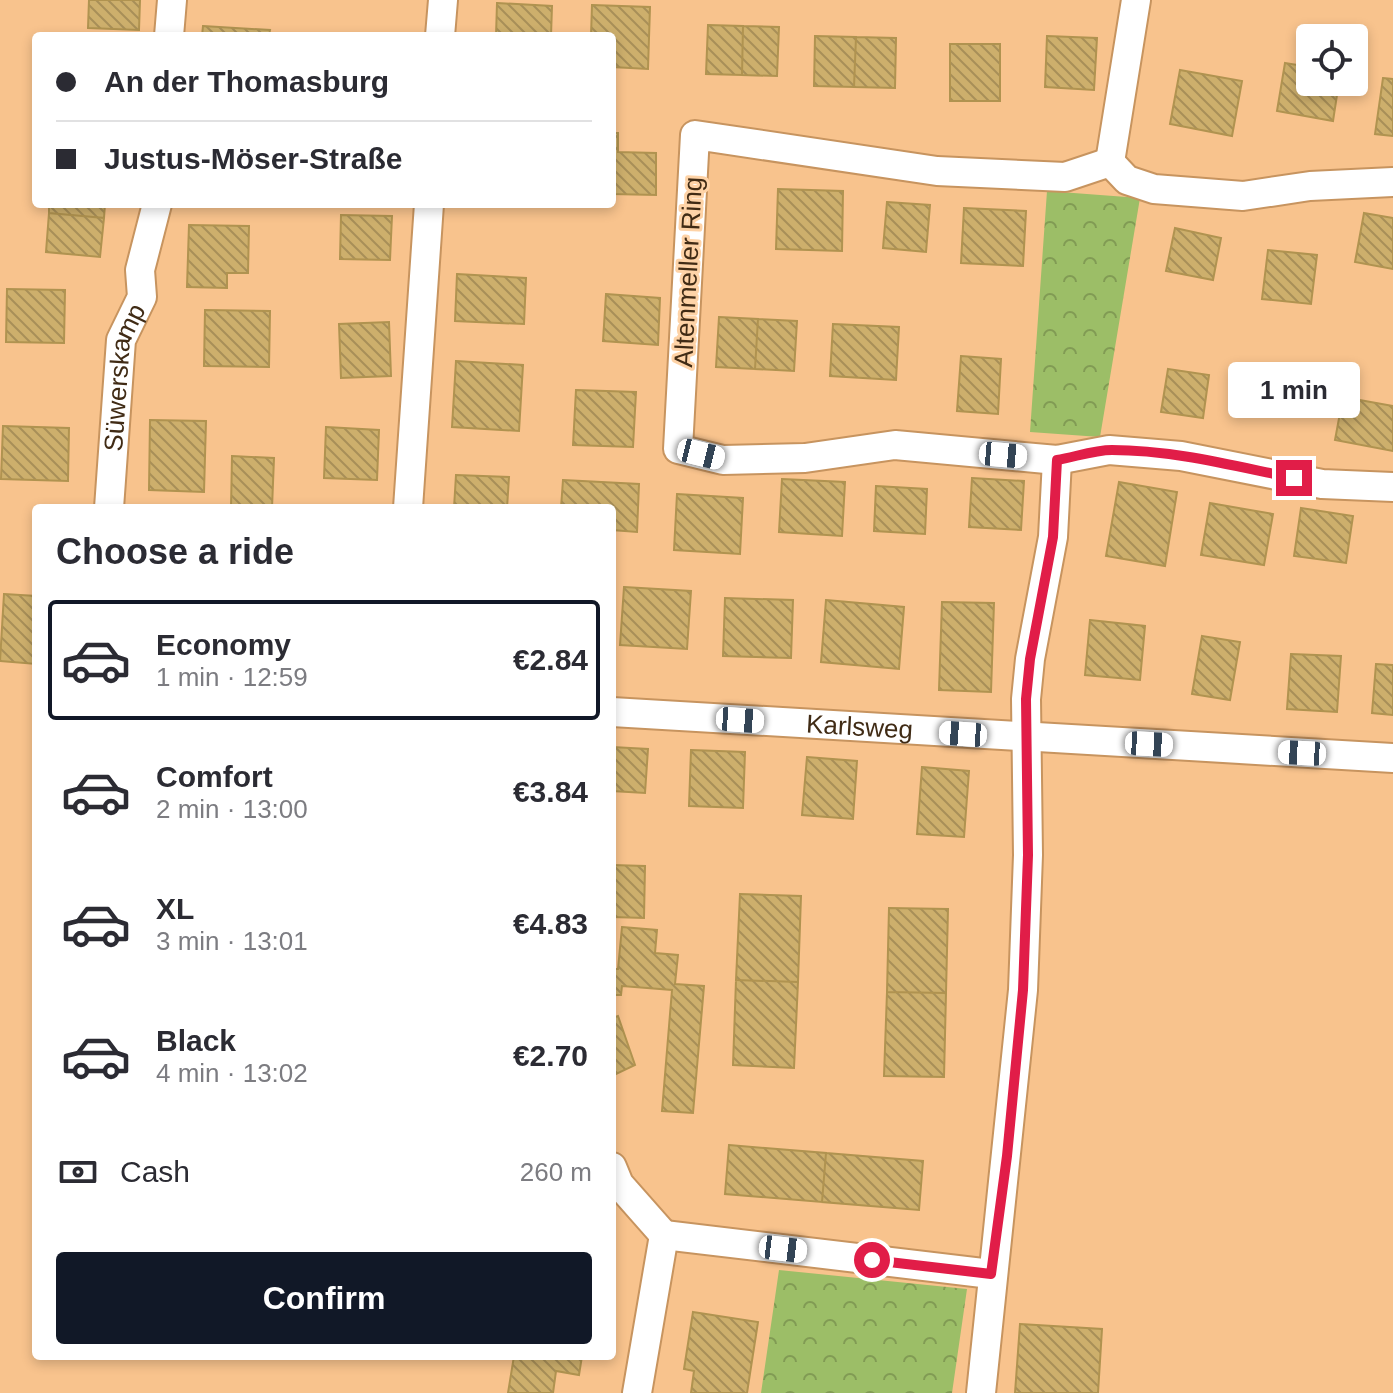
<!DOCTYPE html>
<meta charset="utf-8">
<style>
:root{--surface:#fff;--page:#f7f7f7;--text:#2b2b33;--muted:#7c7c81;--line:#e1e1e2;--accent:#111827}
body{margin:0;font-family:Arial,sans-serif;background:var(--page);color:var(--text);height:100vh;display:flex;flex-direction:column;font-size:30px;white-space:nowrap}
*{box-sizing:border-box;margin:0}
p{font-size:26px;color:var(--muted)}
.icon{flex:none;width:44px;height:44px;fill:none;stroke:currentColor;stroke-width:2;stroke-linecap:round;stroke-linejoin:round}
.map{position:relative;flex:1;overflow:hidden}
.drawer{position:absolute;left:32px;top:504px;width:584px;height:856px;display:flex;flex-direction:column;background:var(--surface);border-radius:8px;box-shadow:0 4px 12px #0003}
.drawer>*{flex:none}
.guide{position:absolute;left:32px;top:32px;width:584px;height:176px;border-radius:8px;box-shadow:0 4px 12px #0003;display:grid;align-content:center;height:176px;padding:0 24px;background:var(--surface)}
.buttons{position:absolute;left:1296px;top:24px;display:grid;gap:16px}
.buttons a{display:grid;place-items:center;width:72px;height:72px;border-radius:8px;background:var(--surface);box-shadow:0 4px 12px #0003;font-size:40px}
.end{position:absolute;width:36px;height:36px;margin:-18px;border:10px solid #e11d48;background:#fff;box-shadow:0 0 0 4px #fff}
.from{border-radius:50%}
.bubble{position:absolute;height:56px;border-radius:8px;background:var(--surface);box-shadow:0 4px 12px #0003;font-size:26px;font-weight:600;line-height:56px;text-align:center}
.car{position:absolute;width:24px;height:48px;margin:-24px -12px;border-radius:10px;box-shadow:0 0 6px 2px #0007;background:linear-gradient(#fff 24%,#345 0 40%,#fff 0 76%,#345 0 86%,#fff 0)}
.guide b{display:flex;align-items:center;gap:28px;height:76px;font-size:30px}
.guide b+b{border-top:2px solid var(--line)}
.guide i{width:20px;height:20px;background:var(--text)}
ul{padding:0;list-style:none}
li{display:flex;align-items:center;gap:24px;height:120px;margin:0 16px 12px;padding:0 8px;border:4px solid transparent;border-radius:8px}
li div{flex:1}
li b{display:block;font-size:30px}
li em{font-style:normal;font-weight:600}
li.current{border-color:var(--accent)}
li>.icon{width:72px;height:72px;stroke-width:1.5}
h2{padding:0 24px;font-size:36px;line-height:96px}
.pay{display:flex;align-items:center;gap:20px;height:88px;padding:0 24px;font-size:30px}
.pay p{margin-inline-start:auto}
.cta{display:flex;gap:16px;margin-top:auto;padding:16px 24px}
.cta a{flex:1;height:92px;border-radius:8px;background:var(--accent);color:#fff;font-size:32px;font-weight:600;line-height:92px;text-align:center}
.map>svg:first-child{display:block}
.park{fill:url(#park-crowns)}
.building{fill:url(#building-back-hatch);stroke:#b09350;stroke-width:2}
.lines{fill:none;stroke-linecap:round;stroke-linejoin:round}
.minor-casing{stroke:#c7945f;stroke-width:32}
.minor{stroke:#fff;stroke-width:28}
.route{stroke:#e11d48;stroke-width:10}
.labels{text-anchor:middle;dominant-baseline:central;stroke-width:6;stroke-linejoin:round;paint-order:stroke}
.street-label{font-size:26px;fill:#402b15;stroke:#fed3a7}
</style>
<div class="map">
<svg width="1393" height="1393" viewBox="0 0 1393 1393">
<defs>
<pattern id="park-crowns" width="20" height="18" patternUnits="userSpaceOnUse" patternTransform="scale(2)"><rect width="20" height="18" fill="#9cbe67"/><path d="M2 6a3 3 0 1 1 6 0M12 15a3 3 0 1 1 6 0" fill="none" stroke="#819b54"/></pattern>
<pattern id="building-back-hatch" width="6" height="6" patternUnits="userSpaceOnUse" patternTransform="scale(2)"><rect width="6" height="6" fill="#cdaf6c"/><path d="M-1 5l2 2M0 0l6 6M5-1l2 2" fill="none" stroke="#a88f58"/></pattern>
</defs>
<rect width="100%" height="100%" fill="#f8c38d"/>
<!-- park -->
<path class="park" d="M1047,191L1140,198L1100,437L1030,432Z
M779,1270L967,1289L952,1393H761Z"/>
<!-- building -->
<path class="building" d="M89,0H140L139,30L88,28Z
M497,3L552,6L551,36H496Z
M592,5L650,7L648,69L612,67V36H591Z
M708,25L743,26L742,75L706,74Z
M203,26L270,30L269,36H202Z
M743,26L779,27L777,76L742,75Z
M815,36L856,37L854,87L814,86Z
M1047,36L1097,38L1094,90L1045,87Z
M856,37L896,38L895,88L854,87Z
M950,44H1000V101H950Z
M1285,63L1310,67V82H1339L1333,121L1277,111Z
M1180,70L1242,81L1232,136L1170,124Z
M1383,78L1393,79V136L1375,134Z
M612,133H618V152L656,153V195L612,194Z
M778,189L843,191L842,251L776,249Z
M887,202L930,205L926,252L883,248Z
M49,204H105L104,218L49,213Z
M964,208L1026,211L1023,266L961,263Z
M49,213L104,218L100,257L46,252Z
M1364,213L1393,218V269L1355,262Z
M341,215L392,216L390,260L340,259Z
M189,225L249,226L248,273H227V288L187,287Z
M1175,228L1221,238L1213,280L1166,271Z
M1268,250L1317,255L1311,304L1262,299Z
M457,274L526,278L524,324L455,321Z
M7,289L65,290L64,343L6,342Z
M606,294L660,298L658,345L603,341Z
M205,310L270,311L269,367L204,366Z
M719,317L758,319L755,369L716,367Z
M758,319L797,321L794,371L755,369Z
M389,322L391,376L341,378L339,324Z
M833,324L899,327L896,380L830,376Z
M961,356L1001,359L998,414L957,411Z
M456,361L523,365L519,431L452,427Z
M1238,368L1292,374L1288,417L1234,412Z
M1168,369L1209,375L1203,418L1161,412Z
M576,390L636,392L633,447L573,445Z
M1343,397L1393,406V451L1335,440Z
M150,420L206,421L204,492L149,490Z
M3,426L69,428L68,481L1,479Z
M326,427L379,430L377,480L324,478Z
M232,456L274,458L272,508H231Z
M456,475L509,477L507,508H454Z
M972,478L1024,481L1021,530L969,527Z
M782,479L845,482L842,536L779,532Z
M563,480L639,484L637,532L612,530V508H561Z
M1119,482L1177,492L1165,566L1106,556Z
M876,486L927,489L925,534L874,531Z
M677,494L743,498L740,554L674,550Z
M1210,503L1273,514L1264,565L1201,555Z
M1301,508L1353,516L1346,563L1294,556Z
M624,587L691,591L687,649L620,645Z
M4,594L36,596V664L0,661Z
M725,598L793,600L791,658L723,656Z
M826,600L904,607L899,669L821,662Z
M942,602L994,603L991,692L939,690Z
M1090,620L1145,626L1140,680L1085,675Z
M1202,636L1240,642L1230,700L1192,694Z
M1291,654L1341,656L1337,712L1287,709Z
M1376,664L1393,665V715L1372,713Z
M612,747L648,749L645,793L612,791Z
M691,750L745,752L743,808L689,806Z
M807,757L857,761L853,819L802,815Z
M922,767L969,771L964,837L917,834Z
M612,865L645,866L644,918L612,917Z
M740,894L801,896L798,982L736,980Z
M889,908L948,909L946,993L887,992Z
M622,927L657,930L655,953L678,955L675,984L704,986L693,1113L662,1111L672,990L622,986L621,995H612V969H618Z
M736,980L798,982L794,1068L733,1065Z
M887,992L946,993L944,1077L884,1076Z
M618,1016L635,1065L612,1076V1018Z
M729,1145L826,1153L822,1202L725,1194Z
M826,1153L923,1161L919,1210L822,1202Z
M693,1312L758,1322L747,1393H691L694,1371L684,1369Z
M1020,1324L1102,1329L1098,1393H1015Z
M514,1356H582L579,1375L556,1371L553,1393H508Z"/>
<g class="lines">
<!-- minor casing -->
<g class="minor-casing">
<g id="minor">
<path d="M169,36L172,0"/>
<path d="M440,36L443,0"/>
<path d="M1110,162L1065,177L937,171L695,135L678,449L723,460L805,458L895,445L1057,460L1109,450L1181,456L1322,484L1393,487"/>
<path d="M1110,162L1127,180L1154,189L1243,196L1310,186L1393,182"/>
<path d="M1110,162L1136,0"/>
<path id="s1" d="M109,508L121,340L142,297L140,270L157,204"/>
<path d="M408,508L429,204"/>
<path id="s2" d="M612,712L1393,758"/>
<path d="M612,1167L619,1184L664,1235L637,1393"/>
<path d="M664,1235L991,1274"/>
<path d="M981,1393L1023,990L1028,855L1026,699L1030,659L1053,537L1057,460"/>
</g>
</g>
<!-- minor -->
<use href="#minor" class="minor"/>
</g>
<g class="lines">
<!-- route -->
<path class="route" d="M872,1260L991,1274L1007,1156L1023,990L1028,855L1026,699L1030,659L1053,537L1057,460C1075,457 1094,450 1112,450C1173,450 1234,466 1294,478"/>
</g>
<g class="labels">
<!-- street labels -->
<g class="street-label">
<text transform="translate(688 272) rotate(-87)">Altenmeller Ring</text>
<text stroke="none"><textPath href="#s1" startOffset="132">Süwerskamp</textPath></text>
<text stroke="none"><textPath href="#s2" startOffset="248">Karlsweg</textPath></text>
</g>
</g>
</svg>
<div class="buttons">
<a><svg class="icon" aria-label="locate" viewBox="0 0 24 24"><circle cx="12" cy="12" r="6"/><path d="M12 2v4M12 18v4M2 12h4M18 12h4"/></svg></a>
</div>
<i class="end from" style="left:872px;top:1260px"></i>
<i class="end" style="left:1294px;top:478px"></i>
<div class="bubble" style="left:1228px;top:362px;width:132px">1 min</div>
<i class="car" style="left:701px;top:454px;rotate:104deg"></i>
<i class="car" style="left:1003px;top:455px;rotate:95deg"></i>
<i class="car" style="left:740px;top:720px;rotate:94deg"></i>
<i class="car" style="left:963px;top:734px;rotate:274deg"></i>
<i class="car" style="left:1149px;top:744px;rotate:93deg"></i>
<i class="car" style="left:1302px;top:753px;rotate:273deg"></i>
<i class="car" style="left:783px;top:1249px;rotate:97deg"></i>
<div class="guide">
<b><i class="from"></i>An der Thomasburg</b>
<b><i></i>Justus-Möser-Straße</b>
</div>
<section class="drawer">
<h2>Choose a ride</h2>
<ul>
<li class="current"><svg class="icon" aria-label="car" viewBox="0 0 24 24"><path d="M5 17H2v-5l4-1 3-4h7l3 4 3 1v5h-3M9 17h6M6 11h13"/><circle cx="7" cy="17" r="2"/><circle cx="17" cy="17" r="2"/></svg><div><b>Economy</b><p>1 min · 12:59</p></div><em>€2.84</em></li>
<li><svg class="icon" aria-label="car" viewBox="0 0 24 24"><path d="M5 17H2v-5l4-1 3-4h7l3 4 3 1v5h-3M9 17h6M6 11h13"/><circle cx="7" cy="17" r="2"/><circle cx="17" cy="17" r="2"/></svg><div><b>Comfort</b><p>2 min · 13:00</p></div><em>€3.84</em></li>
<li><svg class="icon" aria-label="car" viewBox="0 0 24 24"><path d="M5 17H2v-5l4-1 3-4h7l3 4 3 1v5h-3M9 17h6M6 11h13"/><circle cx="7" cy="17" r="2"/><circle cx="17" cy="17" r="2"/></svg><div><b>XL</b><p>3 min · 13:01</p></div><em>€4.83</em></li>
<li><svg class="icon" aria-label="car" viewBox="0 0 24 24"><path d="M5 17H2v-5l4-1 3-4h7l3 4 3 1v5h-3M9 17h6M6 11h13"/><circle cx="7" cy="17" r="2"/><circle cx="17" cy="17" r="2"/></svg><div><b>Black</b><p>4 min · 13:02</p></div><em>€2.70</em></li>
</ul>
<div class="pay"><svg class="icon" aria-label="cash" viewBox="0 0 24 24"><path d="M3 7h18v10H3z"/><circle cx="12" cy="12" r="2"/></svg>Cash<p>260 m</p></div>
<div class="cta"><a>Confirm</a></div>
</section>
</div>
